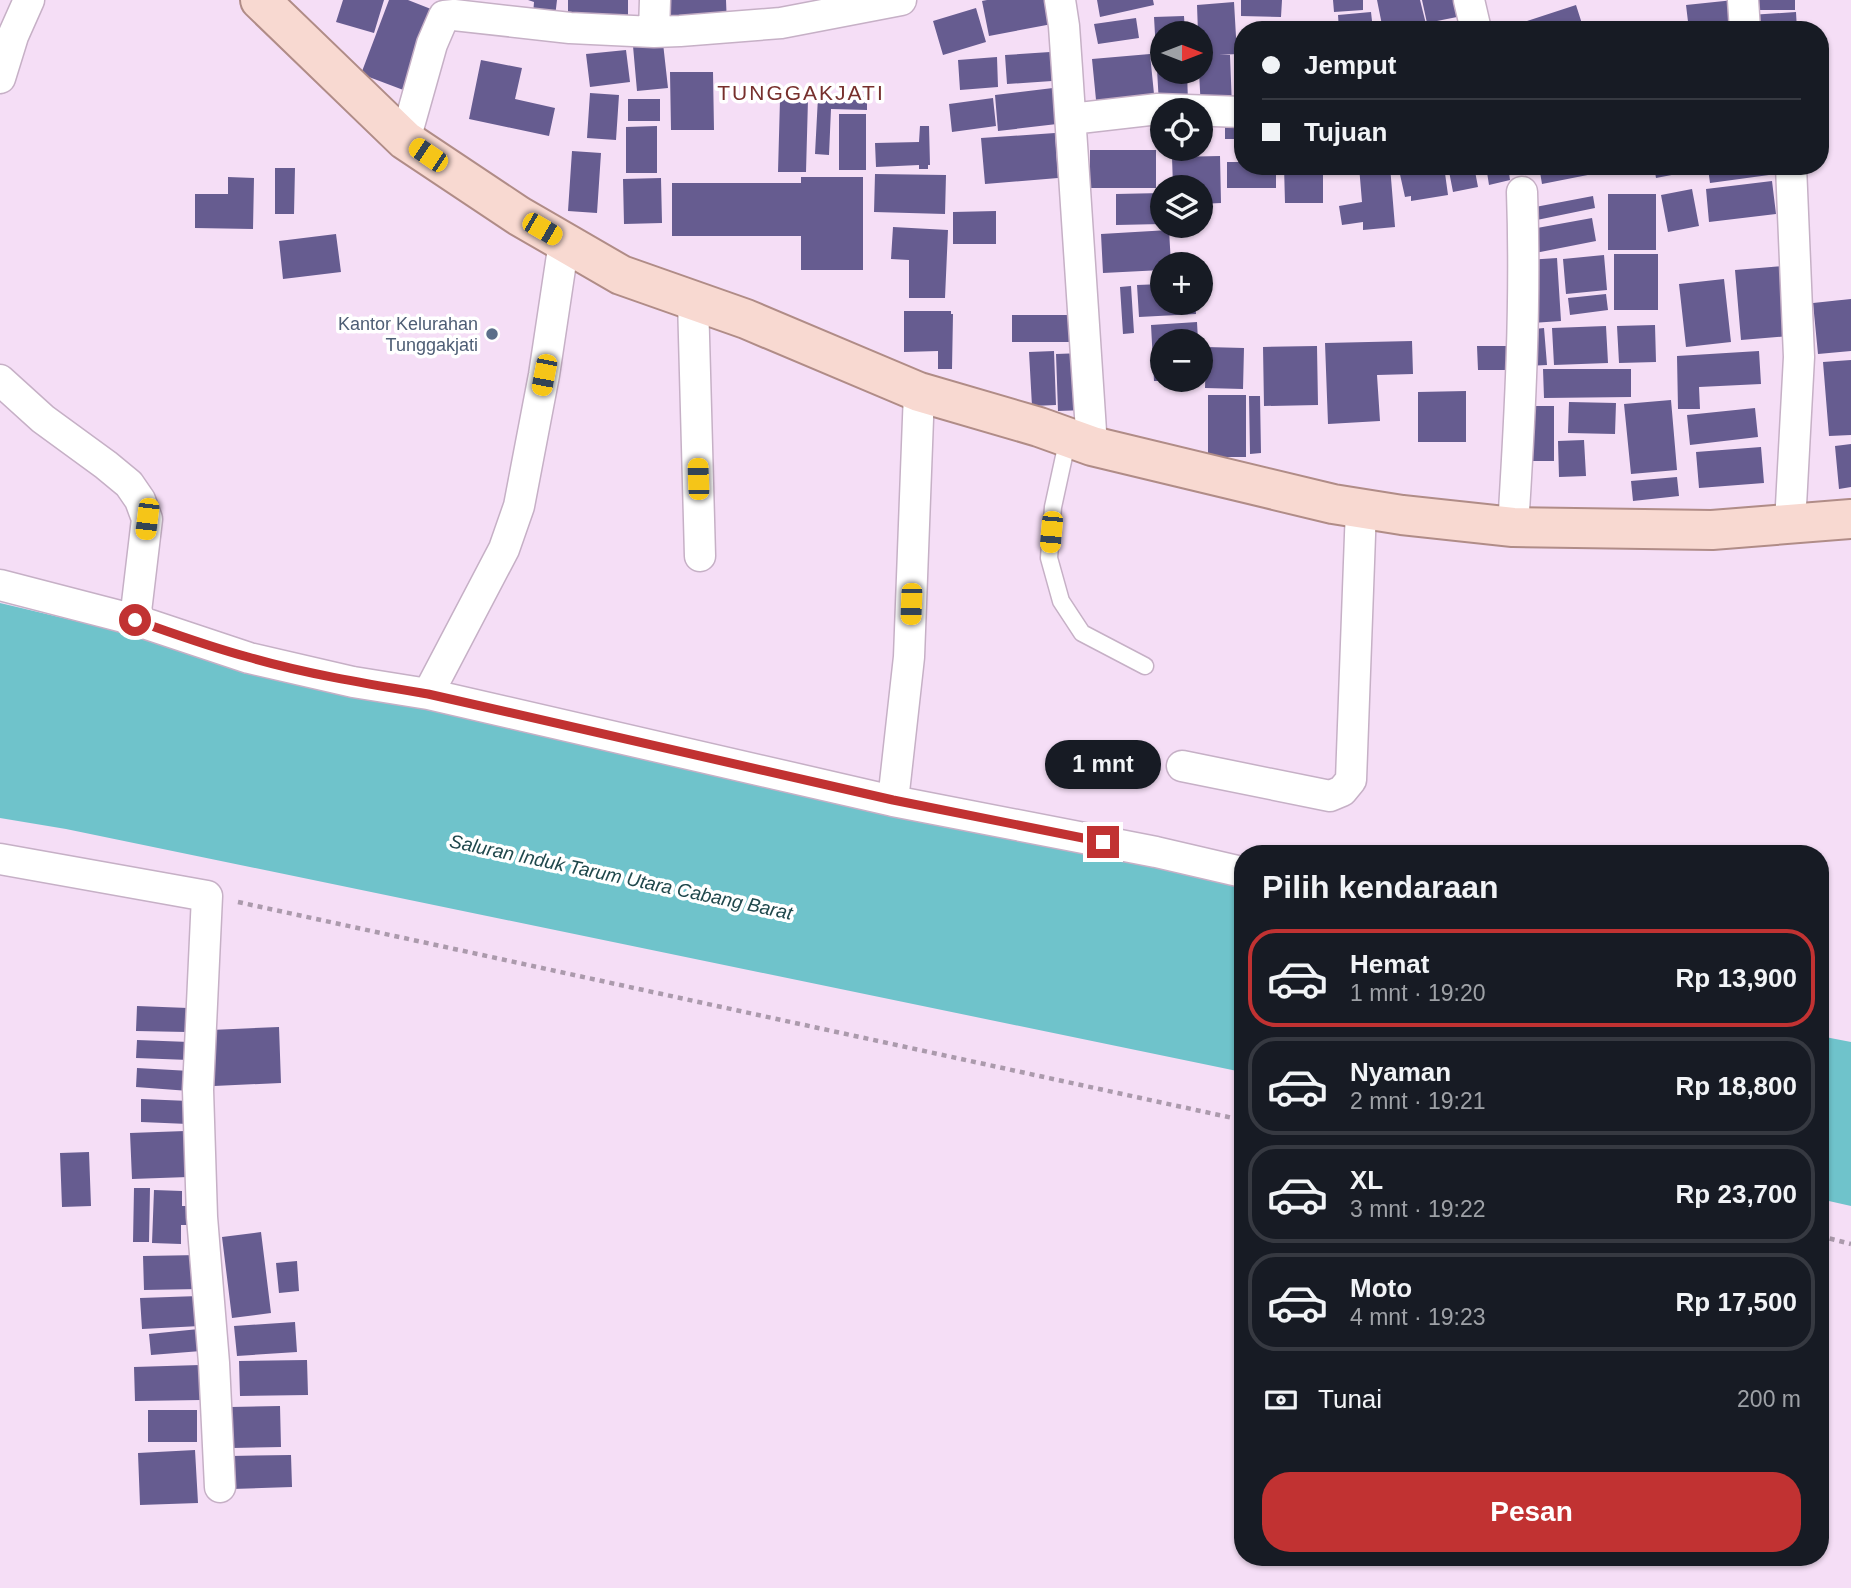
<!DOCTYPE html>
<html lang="id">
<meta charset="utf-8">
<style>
:root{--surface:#171b24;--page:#242831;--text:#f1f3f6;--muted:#9ea1a6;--line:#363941;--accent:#c13232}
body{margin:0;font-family:Helvetica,sans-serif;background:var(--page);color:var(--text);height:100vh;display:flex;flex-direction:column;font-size:26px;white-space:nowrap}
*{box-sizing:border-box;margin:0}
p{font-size:23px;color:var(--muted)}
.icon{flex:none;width:38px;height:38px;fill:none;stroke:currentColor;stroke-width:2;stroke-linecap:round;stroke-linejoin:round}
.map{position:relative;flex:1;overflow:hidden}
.sheet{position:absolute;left:1234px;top:845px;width:595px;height:721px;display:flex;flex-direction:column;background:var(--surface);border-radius:28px;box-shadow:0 2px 5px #0004}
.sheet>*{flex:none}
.hud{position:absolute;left:1234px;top:21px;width:595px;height:154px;border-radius:28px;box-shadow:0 2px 5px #0004;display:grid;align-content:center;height:154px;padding:0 28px;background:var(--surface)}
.needle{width:46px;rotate:90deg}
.controls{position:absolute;left:1150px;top:21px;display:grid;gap:14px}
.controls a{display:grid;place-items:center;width:63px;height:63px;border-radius:50%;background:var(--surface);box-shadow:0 2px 5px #0004;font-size:35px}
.end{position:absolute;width:32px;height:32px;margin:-16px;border:9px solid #c13232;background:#fff;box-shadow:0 0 0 4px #fff}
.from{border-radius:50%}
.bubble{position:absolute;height:49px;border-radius:24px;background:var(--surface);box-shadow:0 2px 5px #0004;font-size:23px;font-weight:700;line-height:49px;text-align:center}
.car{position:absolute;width:21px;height:42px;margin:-21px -10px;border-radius:9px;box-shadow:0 0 5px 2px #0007;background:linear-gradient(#f5c518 24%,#345 0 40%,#f5c518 0 76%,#345 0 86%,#f5c518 0)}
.hud b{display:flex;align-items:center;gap:24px;height:66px;font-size:26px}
.hud b+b{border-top:2px solid var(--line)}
.hud i{width:18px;height:18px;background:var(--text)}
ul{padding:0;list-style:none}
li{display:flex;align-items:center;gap:21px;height:98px;margin:0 14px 10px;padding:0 14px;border:4px solid var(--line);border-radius:28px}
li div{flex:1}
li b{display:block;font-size:26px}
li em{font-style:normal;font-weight:700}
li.on{border-color:var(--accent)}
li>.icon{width:63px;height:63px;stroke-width:1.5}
h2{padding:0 28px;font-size:32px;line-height:84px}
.pay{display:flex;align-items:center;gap:18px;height:77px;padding:0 28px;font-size:26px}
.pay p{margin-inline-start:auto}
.action{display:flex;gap:14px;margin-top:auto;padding:14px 28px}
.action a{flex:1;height:80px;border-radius:28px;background:var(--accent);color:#fff;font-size:28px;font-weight:700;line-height:80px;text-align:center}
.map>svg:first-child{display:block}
.water{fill:#6fc3cb}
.building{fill:#665c90}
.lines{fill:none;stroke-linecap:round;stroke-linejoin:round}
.service-casing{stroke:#c6b0c6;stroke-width:19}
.minor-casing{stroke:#c6b0c6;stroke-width:33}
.primary-casing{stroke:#b08c87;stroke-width:42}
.path{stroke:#ab9aac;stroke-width:4.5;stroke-dasharray:5 5;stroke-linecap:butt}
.service{stroke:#fff;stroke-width:16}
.minor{stroke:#fff;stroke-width:30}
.primary{stroke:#f8d9d1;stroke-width:38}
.route{stroke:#c13232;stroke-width:9}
.service-dot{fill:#5c6f8a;stroke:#fff;stroke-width:2.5}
.labels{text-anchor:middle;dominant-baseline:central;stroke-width:7;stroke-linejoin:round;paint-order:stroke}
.service-label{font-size:18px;fill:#4e5e75;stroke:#fff;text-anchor:end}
.water-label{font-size:19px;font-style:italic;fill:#20484c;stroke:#fff}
.quarter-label{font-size:21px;letter-spacing:2px;fill:#77302d;stroke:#fff}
</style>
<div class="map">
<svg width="1851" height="1588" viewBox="0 0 1851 1588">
<rect width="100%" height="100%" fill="#f5def6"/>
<!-- water -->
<path class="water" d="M0,603L943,827L1242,877V1072L66,829L0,818Z
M1820,1036L1851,1042V1206L1820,1199Z"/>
<!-- building -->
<path class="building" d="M343,0H384L374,33L336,22Z
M389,0H408L436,11L406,91L361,74Z
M528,0H557L555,17L533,15L534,2Z
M568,0H628V25L568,24Z
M667,0H726L727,26L667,27Z
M987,0H1048L1052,24L989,36L982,1Z
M1097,0H1153L1154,5L1100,17Z
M1241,0H1282L1281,17L1241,16Z
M1333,0H1363V10L1334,12Z
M1377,0H1420L1427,28L1383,30Z
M1422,0H1454L1457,17L1427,23Z
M1734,0L1738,30H1689L1686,5Z
M1749,0H1795V10H1749Z
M1234,2L1237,54L1219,55H1230L1232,107L1201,109L1199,72L1200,33H1198L1197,5Z
M1576,5L1584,30H1510L1509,27Z
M976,8L986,42L943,55L933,21Z
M1371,12L1373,30H1339L1338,15Z
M1796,12L1797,30H1751L1750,15Z
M1184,16L1185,33H1162V72H1187L1188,102L1159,104L1154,17Z
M1136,18L1139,38L1098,44L1094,24Z
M663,43L668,88L637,91L633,46Z
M626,50L630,82L590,87L586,54Z
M1050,52L1052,81L1007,84L1005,55Z
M1150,54L1155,104L1097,110L1092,59Z
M997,57L998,87L960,90L958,60Z
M481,60L522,68L515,99L555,108L549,136L469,119Z
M670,72H713L714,130H671Z
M1053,88L1057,124L998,131L995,95Z
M590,93L619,95L616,140L587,138Z
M867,96V110L831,109L829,155L815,154L818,97Z
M993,98L996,126L952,132L949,104Z
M628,99H660V121H628Z
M780,99H808L806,172H778Z
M839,114H866V170H839Z
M1225,118H1242V139H1225Z
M657,126V173H626V127Z
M920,126H929L930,165H928V169H919V165L876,167L875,143L919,142Z
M1055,133L1058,178L985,184L981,138Z
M1090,150H1156V188H1090Z
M572,151L601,153L597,213L568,211Z
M1220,156L1221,203L1200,204V187H1173L1172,157Z
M1227,162H1242V166H1276V188H1227Z
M1284,166H1323V203H1285Z
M1359,166H1390L1395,227L1363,230V222L1342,225L1339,206L1362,202Z
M1407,166H1444L1448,195L1411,201V196L1405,197L1399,170L1407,168Z
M1448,166H1474L1478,187L1453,192Z
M1486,166H1508L1510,180L1489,185Z
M1539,166H1607L1608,171L1542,184Z
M1654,166H1782L1783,173L1710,183L1708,168L1656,178Z
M275,168H295L294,214H275Z
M875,174L946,175L945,214L874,212Z
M228,177L254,178L253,229L195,228V194H228Z
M801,177H863V270H801V236H672V183H801Z
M661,178L662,223L624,224L623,179Z
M1772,181L1776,214L1709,222L1706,189Z
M1692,189L1699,226L1668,232L1661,195Z
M1162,193V224L1116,225V194Z
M1608,194H1656V250H1608Z
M1593,196L1595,208L1532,221L1530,208Z
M996,211V244H953V212Z
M1592,218L1596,241L1530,254L1526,230Z
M893,227L948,230L945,298H909V260L891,259Z
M1169,230L1171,264H1162V270L1103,273L1101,234Z
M336,234L341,272L283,279L279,241Z
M1614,254H1658V310H1614Z
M1604,255L1607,290L1566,294L1563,259Z
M1557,258L1561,321L1532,323L1527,260Z
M1784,266L1789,336L1741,340L1735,270Z
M1724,279L1731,342L1686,347L1679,284Z
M1162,284V303H1195L1196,314L1139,317L1137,285Z
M1131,286L1134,333L1123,334L1120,287Z
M1606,294L1608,310L1570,315L1568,298Z
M1851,299V351L1818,354L1813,303Z
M904,311H951V314H953L952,369H938V351L904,352Z
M1012,315H1074V342H1012Z
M1197,322L1198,341H1162V381H1154L1151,325Z
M1655,325L1656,362L1619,363L1617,326Z
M1606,326L1608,363L1554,365L1552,328Z
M1544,328L1547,365L1526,366L1524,330Z
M1412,341L1413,374L1377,375L1380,421L1328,424L1325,343Z
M1317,346L1318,405L1264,406L1263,347Z
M1477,346H1516V370H1478Z
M1206,347L1244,348L1243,389L1205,388Z
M1054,351L1056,405L1032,406L1029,352Z
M1759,351L1761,384L1699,387L1700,409H1678L1677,356Z
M1083,353L1085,410L1058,411L1056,354Z
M1851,360V435L1829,436L1823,362Z
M1543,369H1631V397L1544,398Z
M1466,391V442H1418V392Z
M1208,395H1246V457H1208Z
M1249,396H1260L1261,453L1250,454Z
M1671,400L1677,470L1631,474L1624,404Z
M1569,402L1616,403L1615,434L1568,433Z
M1525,406H1554V461H1524Z
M1755,408L1758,437L1690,445L1687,415Z
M1584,440L1586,476L1559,477L1558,441Z
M1851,444V487L1839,489L1835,446Z
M1761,447L1764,483L1699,488L1696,452Z
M1677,477L1679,496L1633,501L1631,481Z
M137,1006L188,1008L187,1032L136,1031Z
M279,1027L281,1083L214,1086L211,1030Z
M137,1040L189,1042V1060L136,1058Z
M137,1068L190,1071L189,1091L136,1087Z
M141,1099L189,1101L188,1124L141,1122Z
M185,1131L188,1177L132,1179L130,1133Z
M89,1152L91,1206L62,1207L60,1153Z
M134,1188H150L149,1242H133Z
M154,1190L182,1191V1206H196V1225H181V1244L152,1243Z
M261,1232L271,1313L232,1318L222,1237Z
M199,1255V1289L144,1290L143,1256Z
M297,1261L299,1291L279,1293L276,1263Z
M199,1296L200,1326L142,1329L140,1298Z
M295,1322L297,1352L237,1356L234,1326Z
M199,1329L201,1351L151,1355L149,1334Z
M307,1360L308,1395L240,1396L239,1361Z
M200,1365L201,1400L135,1401L134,1367Z
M280,1406L281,1447L232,1448L231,1407Z
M148,1410H197V1442H148Z
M195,1450L198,1503L140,1505L138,1453Z
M291,1455L292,1487L232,1489L231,1456Z"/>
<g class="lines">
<!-- service casing -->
<g class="service-casing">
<path id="service" d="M1068,438L1053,507L1049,558L1061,601L1082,633L1145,666"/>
</g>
<!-- minor casing -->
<g class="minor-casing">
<path id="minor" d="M1060,0L1064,26L1067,69L1092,446
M1469,0L1476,30
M1743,0L1745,30
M654,32L655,0
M0,78L13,36L29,0
M1071,119L1158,109L1242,112
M405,140L432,44L444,16L454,15L570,28L654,32L680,31L781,23L901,0
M693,300L700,556
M0,380L43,419L106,465L129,484L140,500L147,519L135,620
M1790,524L1799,357L1791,166
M1513,527C1520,416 1526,304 1522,192
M0,585L135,620L249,658L353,682L428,694L893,801L1156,852L1242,872
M428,694L504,549L519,506L544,375L564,242
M1182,766L1330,796L1342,791L1351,780L1361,508
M893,801L909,657L919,392
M0,859L207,896L198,1090L202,1217L214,1363L220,1487"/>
</g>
<!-- primary casing -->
<g class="primary-casing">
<path id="primary" d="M260,0L405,140L519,216L621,275L746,319L919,392L1039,427L1092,446L1333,504L1402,515L1513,527L1712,530L1851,519"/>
</g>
<!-- path -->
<path class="path" d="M238,902L1242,1120
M1820,1236L1851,1244"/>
<!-- service -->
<use href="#service" class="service"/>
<!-- minor -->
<use href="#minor" class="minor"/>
<!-- primary -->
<use href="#primary" class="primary"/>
</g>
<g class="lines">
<!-- route -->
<path class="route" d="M135,620C172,633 210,647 248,657C306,674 368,684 428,694L893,800L1103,842"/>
</g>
<!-- markers -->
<circle class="service-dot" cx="492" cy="334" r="7"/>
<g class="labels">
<!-- service labels -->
<g class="service-label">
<text x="478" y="324">Kantor Kelurahan<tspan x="478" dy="21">Tunggakjati</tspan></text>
</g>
<!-- water labels -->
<g class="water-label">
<text transform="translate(621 877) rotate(12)">Saluran Induk Tarum Utara Cabang Barat</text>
</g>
<!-- quarter labels -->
<g class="quarter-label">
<text x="801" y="92">TUNGGAKJATI</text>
</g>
</g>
</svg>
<div class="controls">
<a><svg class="needle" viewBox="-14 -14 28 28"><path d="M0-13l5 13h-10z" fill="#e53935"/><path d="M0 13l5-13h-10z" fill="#9ea1a6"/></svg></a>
<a><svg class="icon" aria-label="locate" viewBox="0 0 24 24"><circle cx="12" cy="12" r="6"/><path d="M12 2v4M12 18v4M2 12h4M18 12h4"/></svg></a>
<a><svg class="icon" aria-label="layers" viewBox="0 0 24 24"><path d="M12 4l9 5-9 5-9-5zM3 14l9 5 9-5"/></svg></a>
<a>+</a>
<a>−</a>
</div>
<i class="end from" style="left:135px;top:620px"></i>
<i class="end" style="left:1103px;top:842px"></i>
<div class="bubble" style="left:1045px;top:740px;width:116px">1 mnt</div>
<i class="car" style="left:428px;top:155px;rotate:304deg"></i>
<i class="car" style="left:542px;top:229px;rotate:120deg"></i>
<i class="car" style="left:544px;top:375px;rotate:191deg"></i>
<i class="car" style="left:698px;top:479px;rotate:358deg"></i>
<i class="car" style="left:147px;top:519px;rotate:187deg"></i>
<i class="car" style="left:1051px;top:532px;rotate:185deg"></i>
<i class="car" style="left:911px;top:604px;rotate:182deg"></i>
<div class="hud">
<b><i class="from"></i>Jemput</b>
<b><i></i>Tujuan</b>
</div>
<section class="sheet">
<h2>Pilih kendaraan</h2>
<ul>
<li class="on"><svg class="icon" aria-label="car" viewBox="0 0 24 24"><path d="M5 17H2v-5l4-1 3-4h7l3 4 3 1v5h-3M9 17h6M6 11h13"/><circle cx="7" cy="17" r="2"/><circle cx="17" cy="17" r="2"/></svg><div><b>Hemat</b><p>1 mnt · 19:20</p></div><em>Rp 13,900</em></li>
<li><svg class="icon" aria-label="car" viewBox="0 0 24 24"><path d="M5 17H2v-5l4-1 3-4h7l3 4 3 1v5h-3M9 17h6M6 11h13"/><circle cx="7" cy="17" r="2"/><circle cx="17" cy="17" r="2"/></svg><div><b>Nyaman</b><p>2 mnt · 19:21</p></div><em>Rp 18,800</em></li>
<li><svg class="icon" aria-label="car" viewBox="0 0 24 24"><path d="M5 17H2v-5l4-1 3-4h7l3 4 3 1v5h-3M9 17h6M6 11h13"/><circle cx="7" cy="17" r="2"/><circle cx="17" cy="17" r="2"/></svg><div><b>XL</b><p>3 mnt · 19:22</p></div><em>Rp 23,700</em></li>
<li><svg class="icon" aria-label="car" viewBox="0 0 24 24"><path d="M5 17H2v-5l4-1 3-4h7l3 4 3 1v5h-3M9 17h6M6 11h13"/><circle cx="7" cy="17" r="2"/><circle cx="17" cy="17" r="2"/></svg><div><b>Moto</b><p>4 mnt · 19:23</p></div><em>Rp 17,500</em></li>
</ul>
<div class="pay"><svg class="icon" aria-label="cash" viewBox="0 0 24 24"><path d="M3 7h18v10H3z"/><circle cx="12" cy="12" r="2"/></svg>Tunai<p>200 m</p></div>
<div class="action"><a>Pesan</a></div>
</section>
</div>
